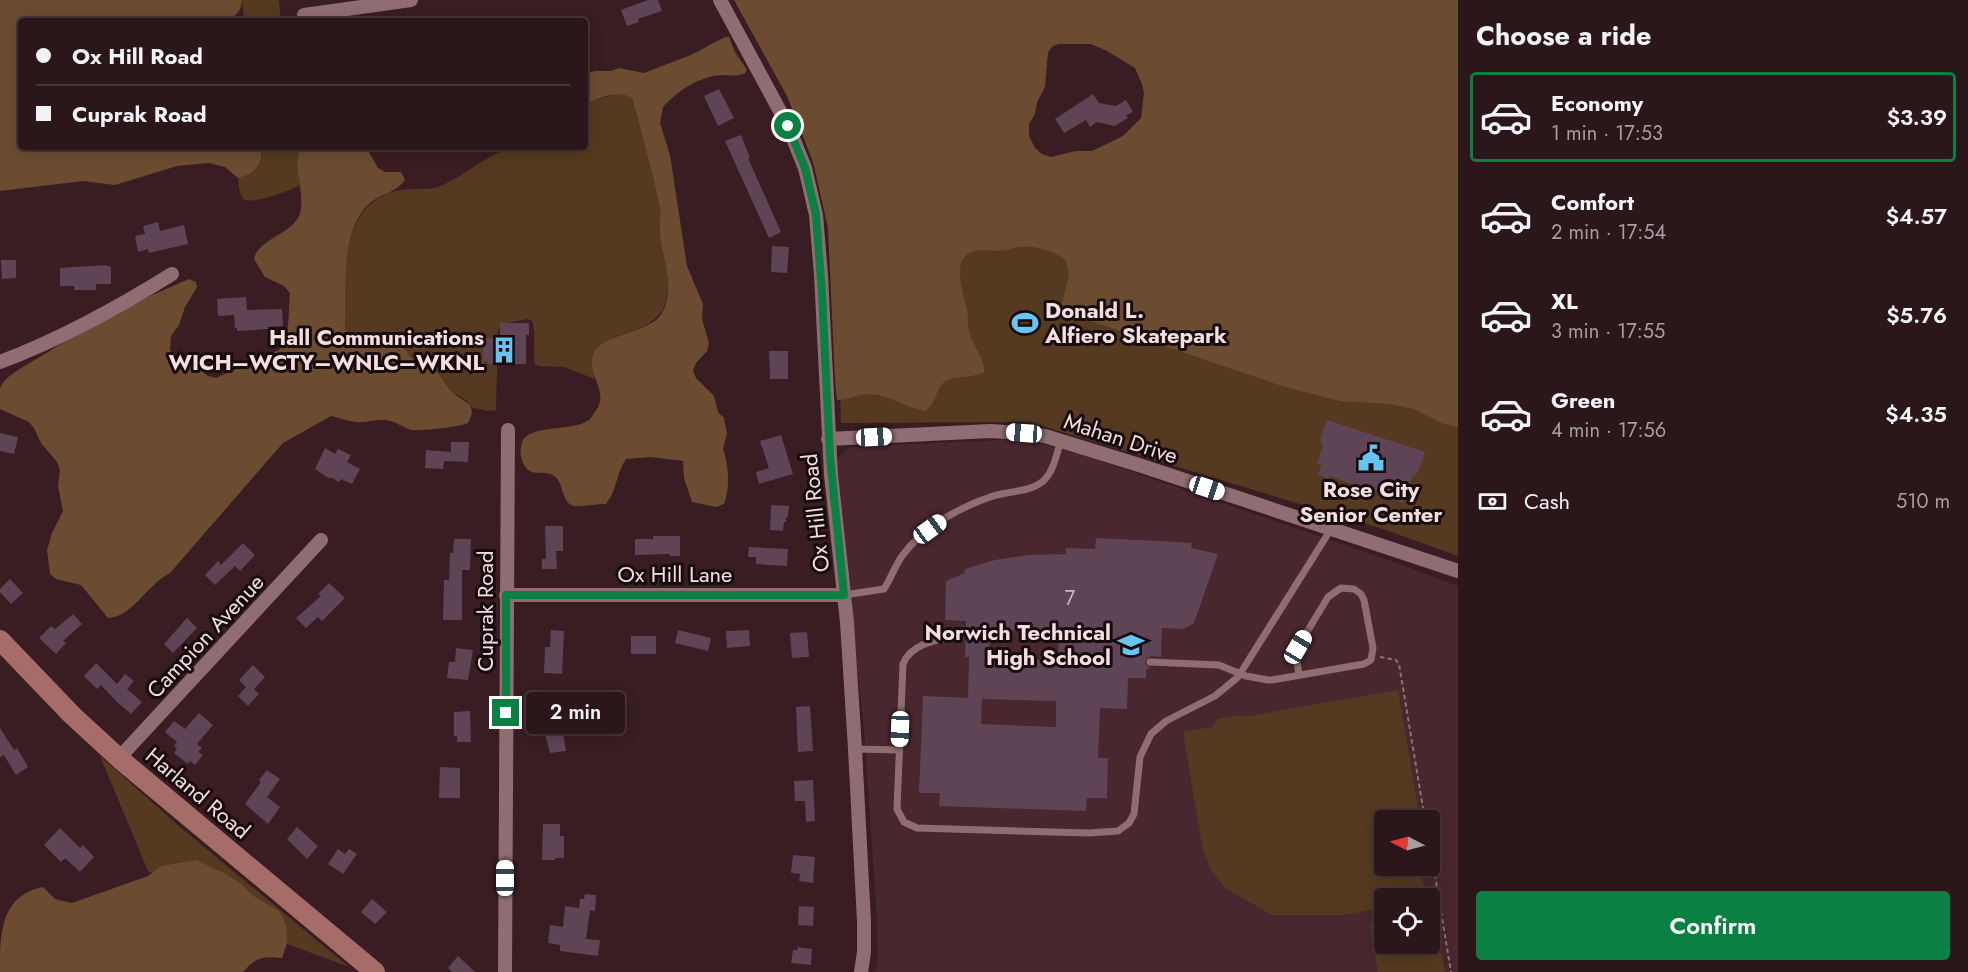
<!DOCTYPE html>
<meta charset="utf-8">
<style>
:root{--surface:#2b161a;--page:#372327;--text:#f1f3f6;--muted:#a69fa2;--line:#473539;--accent:#0b8043}
body{margin:0;font-family:Jost,sans-serif;background:var(--page);color:var(--text);height:100vh;display:flex;flex-direction:column;font-size:22px;white-space:nowrap}
*{box-sizing:border-box;margin:0}
p{font-size:20px;color:var(--muted)}
.icon{flex:none;width:33px;height:33px;fill:none;stroke:currentColor;stroke-width:2;stroke-linecap:round;stroke-linejoin:round}
.map{position:relative;flex:1;overflow:hidden}
.sheet{display:flex;flex-direction:column;background:var(--surface);width:510px}
.sheet>*{flex:none}
.hud{position:absolute;left:18px;top:18px;width:570px;height:132px;border-radius:6px;box-shadow:0 3px 15px #0003,0 0 0 2px var(--line);display:grid;align-content:center;height:132px;padding:0 18px;background:var(--surface)}
.needle{width:39px;rotate:276deg}
.fabs{position:absolute;left:1374px;top:810px;display:grid;gap:12px}
.fabs a{display:grid;place-items:center;width:66px;height:66px;border-radius:6px;background:var(--surface);box-shadow:0 3px 15px #0003,0 0 0 2px var(--line);font-size:30px}
.end{position:absolute;width:27px;height:27px;margin:-14px;border:8px solid #0b8043;background:#fff;box-shadow:0 0 0 3px #fff}
.from{border-radius:50%}
.bubble{position:absolute;height:42px;border-radius:6px;background:var(--surface);box-shadow:0 3px 15px #0003,0 0 0 2px var(--line);font-size:20px;font-weight:600;line-height:42px;text-align:center}
.car{position:absolute;width:18px;height:36px;margin:-18px -9px;border-radius:8px;box-shadow:0 0 4px 2px #0007;background:linear-gradient(#fff 24%,#345 0 40%,#fff 0 76%,#345 0 86%,#fff 0)}
.hud b{display:flex;align-items:center;gap:21px;height:57px;font-size:22px}
.hud b+b{border-top:2px solid var(--line)}
.hud i{width:15px;height:15px;background:var(--text)}
ul{padding:0;list-style:none}
li{display:flex;align-items:center;gap:18px;height:90px;margin:0 12px 9px;padding:0 6px;border:3px solid transparent;border-radius:6px}
li div{flex:1}
li b{display:block;font-size:22px}
li em{font-style:normal;font-weight:600}
li.selected{border-color:var(--accent)}
li>.icon{width:54px;height:54px;stroke-width:1.5}
h2{padding:0 18px;font-size:27px;line-height:72px}
.pay{display:flex;align-items:center;gap:15px;height:66px;padding:0 18px;font-size:22px}
.pay p{margin-inline-start:auto}
.primary-button{display:flex;gap:12px;margin-top:auto;padding:12px 18px}
.primary-button a{flex:1;height:69px;border-radius:6px;background:var(--accent);color:#fff;font-size:24px;font-weight:600;line-height:69px;text-align:center}
main{display:flex;flex:1;min-height:0}
.map>svg:first-child{display:block}
.built{fill:#49272e;fill-rule:evenodd}
.green{fill:#553a21}
.forest{fill:#6b4c30;fill-rule:evenodd}
.building{fill:#5e4455;fill-rule:evenodd}
.lines{fill:none;stroke-linecap:round;stroke-linejoin:round}
.path{stroke:#8b7277;stroke-width:2;stroke-dasharray:4.5 3;stroke-linecap:butt}
.service{stroke:#8f6d72;stroke-width:7}
.minor{stroke:#8f6d72;stroke-width:14}
.secondary{stroke:#a56c68;stroke-width:20}
.route{stroke:#0b8043;stroke-width:8}
.labels{text-anchor:middle;dominant-baseline:central;stroke-width:6;stroke-linejoin:round;paint-order:stroke}
.number-label{font-size:20px;fill:#ceb8bf}
.poi-label{font-size:22px;font-weight:bold;fill:#f3dfe2;stroke:#180b0e;text-anchor:end}
.street-label{font-size:22px;fill:#f3dfe2;stroke:#180b0e}
</style>
<main>
<div class="map">
<svg width="1458" height="972" viewBox="0 0 1458 972">
<rect width="100%" height="100%" fill="#391d23"/>
<!-- built -->
<path class="built" d="M1003,440L1038,443L1080,454L1391,561L1458,586V972H875L878,962L876,904L864,729L836,470L838,458L844,451L852,447L868,446ZM1384,820H1430V866H1384ZM1384,898H1430V944H1384Z"/>
<!-- green -->
<path class="green" d="M242,0H279L281,21H244Z
M617,93H625L632,98C640,124 647,151 653,178C655,188 659,199 660,210C661,219 659,228 660,237C663,258 672,280 666,301C653,347 581,320 595,379L564,367L539,366L535,364C532,349 537,335 532,321L528,319L507,323L499,328L492,355L497,367L496,410L488,411L471,407L466,400L452,392L436,371L421,366L403,348L388,344L371,345L355,341L348,336L345,328C347,281 336,211 392,192C407,187 424,191 438,187C457,180 476,164 494,155C521,142 556,147 585,147V104Z
M252,147H300L297,162L300,185C292,190 254,204 245,200C239,197 239,184 238,178C252,175 263,166 261,152Z
M926,181L1458,410V556L1386,530L1029,422L841,423L835,220Z
M1398,690L1420,820H1384V866H1420L1425,897L1424,898H1384V908L1342,915H1272L1224,887L1211,870L1203,850L1183,732L1212,727L1218,719L1240,715L1243,717Z
M100,756L180,827L349,967L234,924L163,877L148,871Z
M1434,912L1445,972H1378L1369,923L1384,921V944H1430V913Z"/>
<!-- forest -->
<path class="forest" d="M0,0H242C241,13 235,17 223,21H21V147H252L261,151C263,166 252,175 238,178L225,167L209,163L177,166L115,185L83,181L0,191Z
M734,0H1458V427L1444,424L1414,409L1390,404L1340,401L1285,387L1067,313L1061,307L1069,275L1066,260C1053,251 1035,245 1018,247C1012,248 1006,251 1000,251C993,251 984,249 977,250C948,256 964,293 967,311C969,319 967,330 971,338C975,349 985,359 984,372C972,379 950,375 943,383C935,392 936,403 925,411C906,408 890,395 870,394C859,393 849,400 837,400L835,380L828,228L813,162L787,96ZM1059,44H1091L1107,51L1135,68L1142,84L1144,93L1141,118L1123,136L1092,151H1076L1051,157L1042,154L1035,148L1029,136V124L1035,114L1037,102L1045,87L1048,52L1053,46Z
M725,37H729L735,52L747,70L745,73C738,77 730,75 721,75C698,77 679,90 663,107L660,123L670,155L687,266L703,304L702,319L709,343L707,351L696,363L693,371L696,378L714,396L718,412L724,418L727,434L723,449C729,464 730,489 724,504L716,507L692,502L684,478L683,461L651,457L626,459C616,473 617,491 606,504C598,504 580,507 574,506C563,504 563,487 558,480C549,465 529,483 522,460C520,454 520,448 522,442C529,424 572,432 589,420C592,417 594,413 597,409C609,390 585,373 594,353C602,334 647,333 660,316C677,291 663,262 660,236C659,227 661,218 660,209C658,198 655,188 653,177C646,151 640,124 632,98C617,88 600,99 585,104V74L595,71H611L619,68L644,73L691,55Z
M300,147H366L378,168L385,172H401L405,180C396,193 382,193 370,203C339,230 347,291 345,329C358,357 383,335 402,347C408,351 411,359 418,364C423,367 429,367 435,371C442,376 446,386 452,392C464,403 479,403 468,423C459,427 422,431 412,430C403,428 396,421 386,420C378,419 371,422 363,422C352,423 341,418 331,416L283,443L170,573C164,577 158,580 154,585C139,598 128,617 108,618L81,585L56,579L50,574L47,550L52,533L63,511L58,486L60,470L57,462L41,443L34,428L29,422L0,409C0,403 0,395 0,389C2,375 41,358 54,348L150,296L189,279L196,282L197,287L185,307L179,325L171,336L170,349L175,361L199,369L208,376L216,378L279,350C291,334 288,312 290,293L284,286L265,277L254,259C257,241 289,234 298,218C306,204 297,176 297,161C298,156 299,152 300,147Z
M196,860L226,874L240,883L252,895L280,912L286,926L287,943L282,958C263,956 256,957 243,972H0C0,934 0,896 43,887L55,899L72,903L148,876L162,866Z"/>
<!-- building -->
<path class="building" d="M648,0H658L662,11L638,19L639,22L627,26L621,10Z
M719,89L734,118L718,126L704,96Z
M1093,94L1099,103L1116,106L1126,100L1133,112L1126,115L1128,118L1115,126L1097,122L1090,127L1086,120L1064,133L1055,119Z
M741,135L750,158H748L781,232L769,238L725,141Z
M158,222L160,231L184,225L188,244L149,253L148,249L138,252L135,236L145,234L143,226Z
M772,246L789,247L787,273L771,272Z
M1,260H16V278L2,279Z
M106,265L111,267V284H96V290H74V286H60V268Z
M246,297L247,310L282,309L283,326L268,327V329L237,331V328H235L234,315L218,316L217,299Z
M500,323H529V335H526V364H488V361H483V339L500,338Z
M769,351H788V379H770Z
M1327,420L1425,452L1418,473L1417,472L1416,476L1413,475L1403,503L1383,497L1384,493L1362,486L1359,493L1350,490L1352,484L1330,476L1329,479L1318,475L1322,465L1317,464L1323,445L1320,440Z
M0,433L18,437L14,454L0,451Z
M781,435L793,474L759,484L756,472L769,468L760,441Z
M451,442H469L468,462L444,461L443,469L425,468L426,450L451,452Z
M325,448L335,454L338,449L351,455L347,462L360,469L352,484L341,479L339,482L330,477V479L315,469Z
M771,505L789,506L788,517H786V522H784L783,531L770,530Z
M545,526H563V551H556L557,569H542V559H546Z
M653,536H680V556H670V554L635,555V539H653Z
M1096,538L1179,542L1192,543L1191,548L1218,554L1194,623L1184,629L1162,628L1161,657L1151,656L1146,659L1145,664L1150,668L1146,669V678H1128L1127,709L1100,708L1098,758H1108L1107,798H1087L1086,811L939,806L940,793H919L923,696L968,698L969,657H965L966,621L945,620L946,581L965,573V569L995,560L1029,555L1066,554V548L1095,549ZM991,630L1059,632L1058,660L989,658L990,632ZM982,699L1056,701V727L981,724Z
M454,539H471L470,570H462V620H443L444,580H449L450,553H453Z
M243,543L255,555L240,571L235,566L215,585L205,575L218,561L221,565Z
M749,547L788,549L787,566L756,564V557H748Z
M10,579L23,593L11,604L0,592V589Z
M329,583L345,598L322,621L318,617L306,628L296,618L321,596L318,594Z
M73,614L82,624L63,641L66,643L56,654L39,638L51,626L55,629Z
M187,618L197,628L173,653L164,644Z
M551,630L564,631L562,674L544,673L545,647H550Z
M678,630L711,638L708,651L675,643Z
M749,630L750,646L727,648L726,631Z
M807,632L809,657L792,658L790,633Z
M631,636H656V654H631Z
M456,648L473,650L468,680L447,678L449,662H455Z
M96,663L117,684L125,674L134,681L127,689L142,702L131,714L117,702L101,685L97,689L84,676Z
M253,665L265,677L254,689L259,694L248,706L238,696L246,687L239,680Z
M810,706L813,751L798,752L796,707Z
M470,711L471,742H457V736H454V712Z
M199,713L213,725L197,744L202,748L198,752L203,755L195,765L190,761L188,764L174,753L177,748L174,746L177,742L165,732L174,721L185,729Z
M561,720L566,751L550,753L542,723Z
M0,728L14,750L17,748L28,767L16,775L4,755L0,757Z
M440,767L460,768V798H439Z
M267,770L280,779L267,797L280,807L268,824L245,804L261,782L259,780Z
M813,780L815,821L806,822L805,801H795L794,781Z
M543,824H560V836H564V858H555V860H542Z
M297,827L318,846L307,859L287,839Z
M60,828L80,848L83,845L94,857L80,872L65,858L61,862L44,845Z
M338,849L345,854L349,849L357,854L343,874L328,864Z
M793,855L815,857L813,883L799,881L800,874L791,873Z
M585,894L596,895L595,911L590,910L586,939L600,940L598,956L560,951V945L548,943L550,925L563,927L565,906L579,908L580,899H584Z
M372,899L387,912L375,924L361,912Z
M799,906L814,907L813,926L798,925Z
M798,947L812,949L811,965L791,963L793,950H797Z
M458,956L475,972H452L448,968Z"/>
<g class="lines">
<!-- path -->
<path class="path" d="M1380,657L1396,660L1399,664L1425,820
M1430,845L1451,972
M1430,907L1438,896
M1435,914L1441,913"/>
<!-- service -->
<path class="service" d="M844,595L884,589C891,578 895,566 902,556C923,527 960,507 993,496C1009,491 1029,492 1042,482C1054,472 1056,455 1061,441
M953,637C934,640 910,645 903,664L897,809L904,822L917,828L1089,833L1118,831L1129,823L1134,814L1140,757L1151,734L1166,721L1215,696L1238,677L1331,529
M1150,662L1219,665L1246,676L1268,680H1272L1364,664L1371,660L1373,648L1364,600L1361,594L1354,589L1341,588L1328,597L1298,647L1296,655L1299,675
M855,749L899,750"/>
<!-- minor -->
<path class="minor" d="M720,0L788,126L805,168L816,215L821,275L831,475L847,622L855,749L864,922V952L861,972
M304,15L411,0
M0,362C59,340 119,307 172,274
M828,439L990,431L1024,433L1045,436L1139,465L1458,571
M506,595H844
M119,758L321,540
M505,972L508,430"/>
<!-- secondary -->
<path class="secondary" d="M0,640L72,715L121,760L375,972"/>
</g>
<g class="lines">
<!-- route -->
<path class="route" d="M506,713V595H844L830,457L822,294L816,215L805,168L788,126"/>
</g>
<!-- icons -->
<defs>
<g id="stadium-bare" transform="scale(2.07)"><path d="M0-5a6.5 5 0 1 0 0 10a6.5 5 0 1 0 0-10ZM-3.5-1.8h7v3.6h-7Z" fill="#68c4f0" stroke="#180b0e" stroke-width="2.5" paint-order="stroke"/></g>
<g id="building-bare" transform="scale(2.07)"><path d="M-4-6H4V6H1V3H-1V6H-4ZM-2.5-4.3h1.7v1.8h-1.7ZM.8-4.3h1.7v1.8H.8ZM-2.5-1h1.7V.8h-1.7ZM.8-1h1.7V.8H.8Z" fill="#68c4f0" stroke="#180b0e" stroke-width="2.5" paint-order="stroke"/></g>
<g id="civic-bare" transform="scale(2.07)"><path d="M-.6-6.5H3V-4.5H.6V-3L4-1V1h2V6H-6V1h2V-1L-.6-3ZM-1.2 2.5V6h2.4V2.5Z" fill="#68c4f0" stroke="#180b0e" stroke-width="2.5" paint-order="stroke"/></g>
<g id="school-bare" transform="scale(2.07)"><path d="M0-5L7-2L0 1L-7-2ZM-4 1L0 2.5L4 1V4Q0 6-4 4Z" fill="#68c4f0" stroke="#180b0e" stroke-width="2.5" paint-order="stroke"/></g>
</defs>
<g fill-rule="evenodd">
<use href="#stadium-bare" x="1025" y="323"/>
<use href="#building-bare" x="504" y="350"/>
<use href="#civic-bare" x="1371" y="458"/>
<use href="#school-bare" x="1131" y="645"/>
</g>
<g class="labels">
<!-- number labels -->
<g class="number-label">
<text x="1070" y="598">7</text>
</g>
<!-- poi labels -->
<g class="poi-label">
<text x="1045" y="310" text-anchor="start">Donald L.<tspan x="1045" dy="25">Alfiero Skatepark</tspan></text>
<text x="484" y="337">Hall Communications<tspan x="484" dy="25">WICH–WCTY–WNLC–WKNL</tspan></text>
<text x="1371" y="489" text-anchor="middle">Rose City<tspan x="1371" dy="25">Senior Center</tspan></text>
<text x="1111" y="632">Norwich Technical<tspan x="1111" dy="25">High School</tspan></text>
</g>
<!-- street labels -->
<g class="street-label">
<text transform="translate(1121 438) rotate(18)">Mahan Drive</text>
<text transform="translate(815 513) rotate(-96)">Ox Hill Road</text>
<text x="675" y="574">Ox Hill Lane</text>
<text transform="translate(485 611) rotate(-90)">Cuprak Road</text>
<text transform="translate(205 636) rotate(-47)">Campion Avenue</text>
<text transform="translate(198 793) rotate(40)">Harland Road</text>
</g>
</g>
</svg>
<div class="fabs">
<a><svg class="needle" viewBox="-14 -14 28 28"><path d="M0-13l5 13h-10z" fill="#e53935"/><path d="M0 13l5-13h-10z" fill="#a69fa2"/></svg></a>
<a><svg class="icon" aria-label="locate" viewBox="0 0 24 24"><circle cx="12" cy="12" r="6"/><path d="M12 2v4M12 18v4M2 12h4M18 12h4"/></svg></a>
</div>
<i class="end from" style="left:788px;top:126px"></i>
<i class="end" style="left:506px;top:713px"></i>
<div class="bubble" style="left:526px;top:692px;width:99px">2 min</div>
<i class="car" style="left:1024px;top:433px;rotate:274deg"></i>
<i class="car" style="left:874px;top:437px;rotate:87deg"></i>
<i class="car" style="left:1207px;top:488px;rotate:108deg"></i>
<i class="car" style="left:930px;top:529px;rotate:54deg"></i>
<i class="car" style="left:1298px;top:647px;rotate:31deg"></i>
<i class="car" style="left:900px;top:729px;rotate:182deg"></i>
<i class="car" style="left:505px;top:878px;rotate:0deg"></i>
<div class="hud">
<b><i class="from"></i>Ox Hill Road</b>
<b><i></i>Cuprak Road</b>
</div>
</div>
<section class="sheet">
<h2>Choose a ride</h2>
<ul>
<li class="selected"><svg class="icon" aria-label="car" viewBox="0 0 24 24"><path d="M5 17H2v-5l4-1 3-4h7l3 4 3 1v5h-3M9 17h6M6 11h13"/><circle cx="7" cy="17" r="2"/><circle cx="17" cy="17" r="2"/></svg><div><b>Economy</b><p>1 min · 17:53</p></div><em>$3.39</em></li>
<li><svg class="icon" aria-label="car" viewBox="0 0 24 24"><path d="M5 17H2v-5l4-1 3-4h7l3 4 3 1v5h-3M9 17h6M6 11h13"/><circle cx="7" cy="17" r="2"/><circle cx="17" cy="17" r="2"/></svg><div><b>Comfort</b><p>2 min · 17:54</p></div><em>$4.57</em></li>
<li><svg class="icon" aria-label="car" viewBox="0 0 24 24"><path d="M5 17H2v-5l4-1 3-4h7l3 4 3 1v5h-3M9 17h6M6 11h13"/><circle cx="7" cy="17" r="2"/><circle cx="17" cy="17" r="2"/></svg><div><b>XL</b><p>3 min · 17:55</p></div><em>$5.76</em></li>
<li><svg class="icon" aria-label="car" viewBox="0 0 24 24"><path d="M5 17H2v-5l4-1 3-4h7l3 4 3 1v5h-3M9 17h6M6 11h13"/><circle cx="7" cy="17" r="2"/><circle cx="17" cy="17" r="2"/></svg><div><b>Green</b><p>4 min · 17:56</p></div><em>$4.35</em></li>
</ul>
<div class="pay"><svg class="icon" aria-label="cash" viewBox="0 0 24 24"><path d="M3 7h18v10H3z"/><circle cx="12" cy="12" r="2"/></svg>Cash<p>510 m</p></div>
<div class="primary-button"><a>Confirm</a></div>
</section>
</main>
